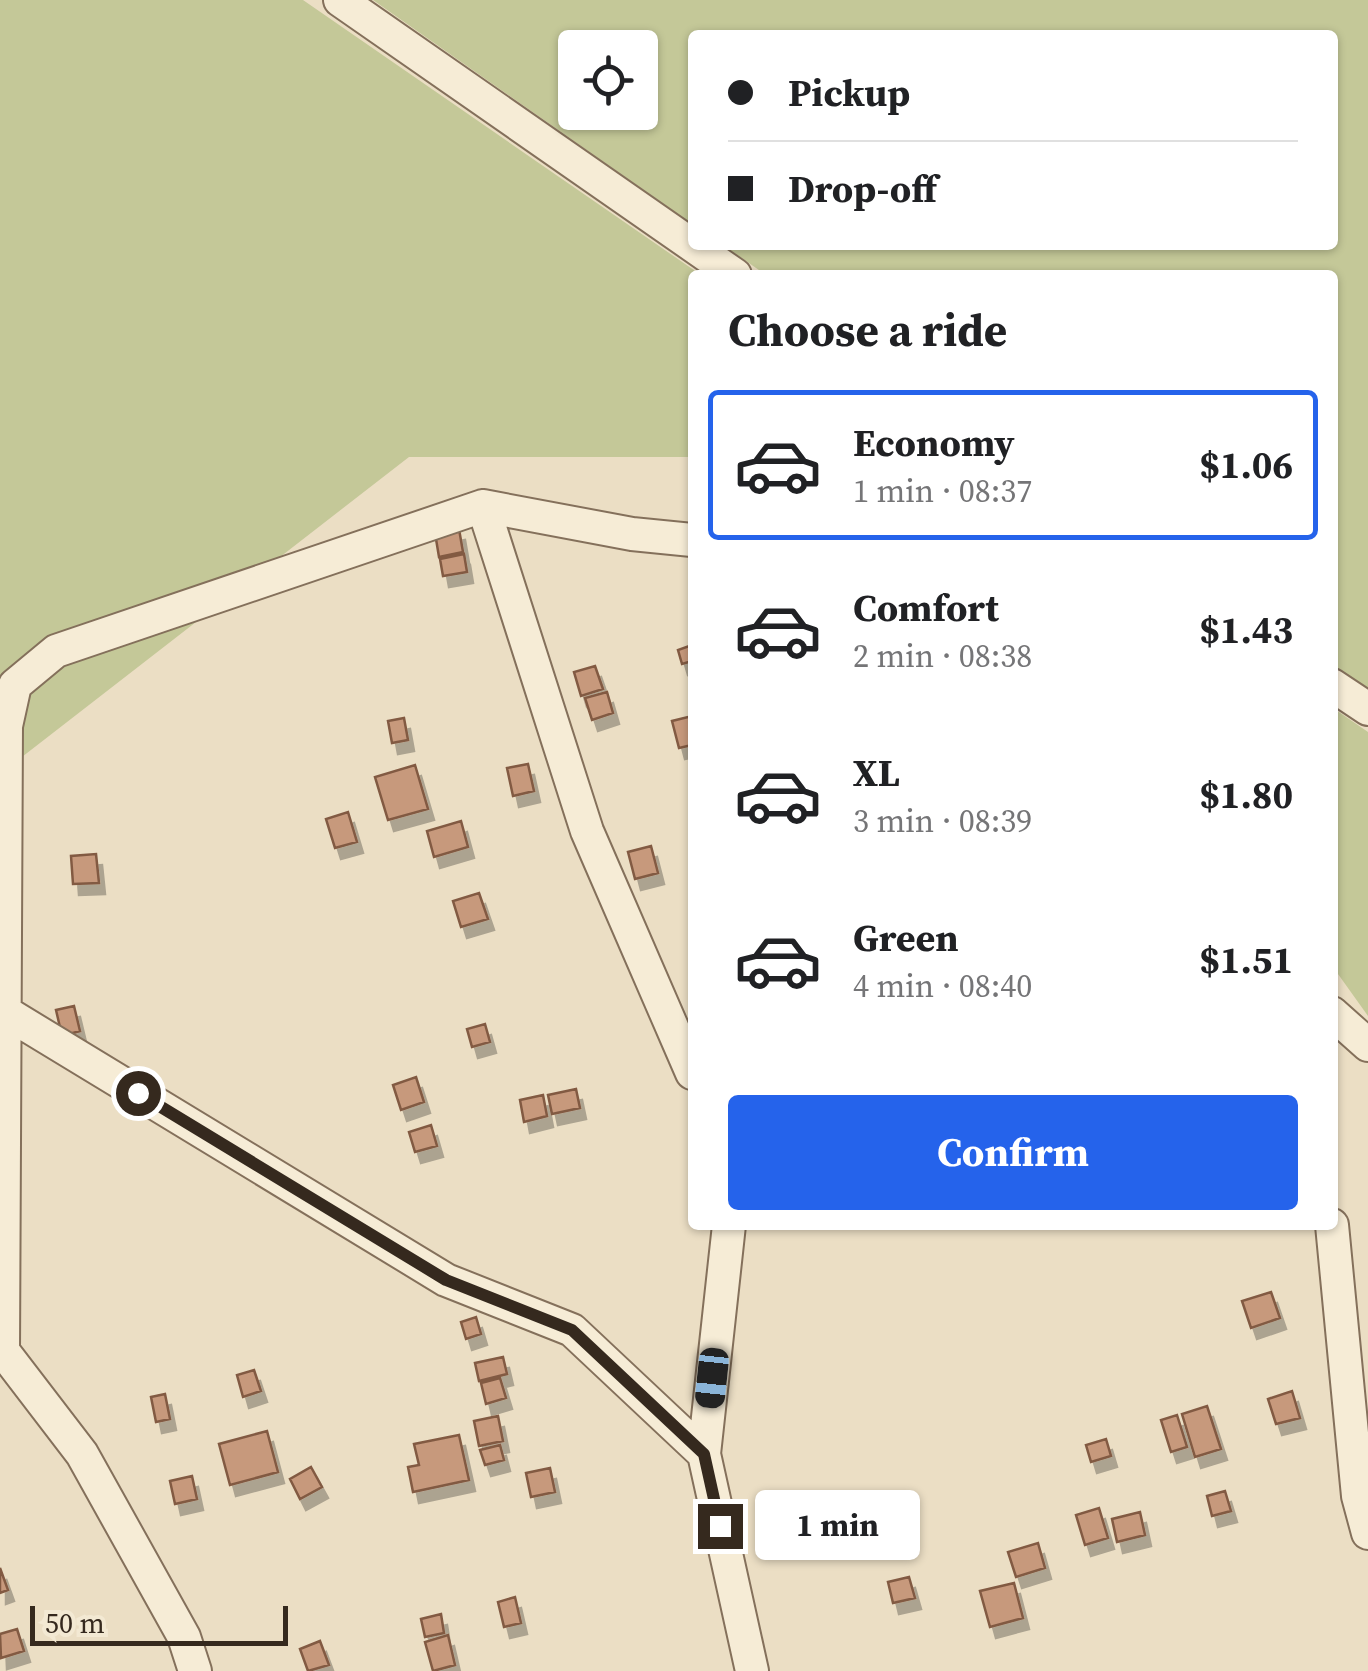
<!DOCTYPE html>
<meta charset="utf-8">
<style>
:root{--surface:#fff;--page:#f2f2f2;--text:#202124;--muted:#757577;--line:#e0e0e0;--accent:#2563eb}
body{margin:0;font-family:"Source Serif 4",serif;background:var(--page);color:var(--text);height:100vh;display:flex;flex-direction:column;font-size:38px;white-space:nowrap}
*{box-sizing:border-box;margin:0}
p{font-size:32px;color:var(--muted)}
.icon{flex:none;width:55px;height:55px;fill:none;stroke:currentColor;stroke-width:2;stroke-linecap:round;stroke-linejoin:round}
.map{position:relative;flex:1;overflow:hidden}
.drawer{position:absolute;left:688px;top:270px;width:650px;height:960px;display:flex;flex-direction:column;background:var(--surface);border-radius:10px;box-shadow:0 2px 8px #0004}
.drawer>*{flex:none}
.top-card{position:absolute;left:688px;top:30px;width:650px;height:220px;border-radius:10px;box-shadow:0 2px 8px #0004;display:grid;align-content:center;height:220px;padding:0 40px;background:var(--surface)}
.buttons{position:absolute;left:558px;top:30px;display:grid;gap:20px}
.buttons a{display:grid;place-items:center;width:100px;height:100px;border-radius:10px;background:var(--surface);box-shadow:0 2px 8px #0004;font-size:50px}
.scale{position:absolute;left:30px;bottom:25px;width:258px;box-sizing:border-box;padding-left:10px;border:5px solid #35291e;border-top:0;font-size:28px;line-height:35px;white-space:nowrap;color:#35291e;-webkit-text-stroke:8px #f3e9d3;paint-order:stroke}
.end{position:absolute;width:45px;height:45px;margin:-22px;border:12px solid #35291e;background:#fff;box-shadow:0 0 0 5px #fff}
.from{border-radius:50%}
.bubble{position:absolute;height:70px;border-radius:10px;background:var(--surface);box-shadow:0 2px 8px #0004;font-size:32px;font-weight:700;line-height:70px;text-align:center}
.car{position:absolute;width:30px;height:60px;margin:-30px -15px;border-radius:12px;box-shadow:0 0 8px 2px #0007;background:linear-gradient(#222 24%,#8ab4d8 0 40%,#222 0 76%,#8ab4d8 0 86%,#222 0)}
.top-card b{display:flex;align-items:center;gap:35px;height:95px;font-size:38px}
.top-card b+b{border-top:2px solid var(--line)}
.top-card i{width:25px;height:25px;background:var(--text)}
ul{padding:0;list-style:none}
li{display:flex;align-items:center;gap:30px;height:150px;margin:0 20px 15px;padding:0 20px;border:5px solid transparent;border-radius:10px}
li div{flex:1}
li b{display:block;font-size:38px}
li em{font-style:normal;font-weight:700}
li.selected{border-color:var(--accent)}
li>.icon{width:90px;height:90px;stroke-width:1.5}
h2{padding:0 40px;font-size:45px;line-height:120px}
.action{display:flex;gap:20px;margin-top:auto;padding:20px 40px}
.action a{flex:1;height:115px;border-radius:10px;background:var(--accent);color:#fff;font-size:40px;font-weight:700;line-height:115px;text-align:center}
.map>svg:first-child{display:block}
.green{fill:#c4c898;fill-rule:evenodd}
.building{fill:#c7997c;stroke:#825a43;stroke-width:2.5;filter:url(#shadow)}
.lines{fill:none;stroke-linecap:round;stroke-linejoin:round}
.street-casing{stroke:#84705b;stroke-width:36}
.street{stroke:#f6ecd6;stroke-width:32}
.route{stroke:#35291e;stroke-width:12}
</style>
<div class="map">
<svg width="1368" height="1671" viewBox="0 0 1368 1671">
<defs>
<filter id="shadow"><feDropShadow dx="6" dy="11" stdDeviation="0" flood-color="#0004"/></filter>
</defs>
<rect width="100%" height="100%" fill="#ebdec4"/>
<!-- green -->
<path class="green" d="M0,0H303L701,275H692V457H409L0,774Z
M373,0H1368V692L1333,667L1332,275H766L723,245H1332V35H692V224ZM575,48H640V112H575Z
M1333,708L1368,732V1016L1333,967Z"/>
<!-- building -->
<path class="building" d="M459,529L463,552L439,557L435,533Z
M464,554L467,572L443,576L440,559Z
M692,645V661L682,664L678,650Z
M595,666L603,689L581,696L574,672Z
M607,692L613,713L592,720L585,698Z
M692,716V745L679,748L672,721Z
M404,718L408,740L392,743L388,721Z
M528,764L534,791L513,796L507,768Z
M415,765L428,809L388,820L375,777Z
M348,812L357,842L335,848L326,819Z
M461,821L468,847L434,857L427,831Z
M651,846L658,873L635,879L628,852Z
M96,854L99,883L73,884L71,856Z
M479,893L488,919L461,927L453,901Z
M74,1006L80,1031L62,1036L56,1010Z
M485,1024L490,1042L472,1047L467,1029Z
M416,1077L424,1102L401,1110L393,1085Z
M576,1089L580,1108L552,1114L548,1095Z
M543,1095L547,1116L524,1122L520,1100Z
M431,1125L437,1146L415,1152L409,1132Z
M1271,1292L1280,1318L1251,1328L1242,1301Z
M476,1317L481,1334L466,1339L461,1322Z
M503,1357L507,1374L479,1381L475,1363Z
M254,1370L261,1391L243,1397L237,1375Z
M500,1378L506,1398L486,1404L481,1383Z
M1292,1391L1300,1418L1276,1424L1268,1399Z
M165,1394L170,1419L156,1422L151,1397Z
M1207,1406L1221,1449L1195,1457L1182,1414Z
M1177,1415L1187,1447L1171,1452L1161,1420Z
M498,1416L503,1441L479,1446L474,1421Z
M267,1431L278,1472L230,1485L219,1444Z
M459,1435L469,1480L413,1492L408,1467L419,1465L414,1444Z
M1106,1439L1111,1456L1091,1462L1086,1445Z
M500,1445L504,1460L485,1465L480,1450Z
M311,1467L322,1487L300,1499L290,1479Z
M550,1468L555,1492L531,1497L526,1473Z
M192,1476L197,1499L175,1504L170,1481Z
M1225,1491L1231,1511L1212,1516L1207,1496Z
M802,1498L806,1519L787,1523L783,1502Z
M824,1499L831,1522L816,1526L810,1503Z
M1099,1508L1108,1538L1085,1545L1076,1515Z
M1140,1512L1145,1535L1117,1542L1112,1519Z
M1038,1543L1045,1568L1016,1577L1008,1552Z
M0,1568L8,1590L0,1593Z
M909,1577L915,1598L893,1603L888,1582Z
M1014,1583L1023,1618L990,1627L980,1591Z
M515,1597L521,1623L504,1627L498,1602Z
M441,1614L444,1633L425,1637L421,1619Z
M17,1629L24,1651L1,1658L0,1634Z
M448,1635L455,1665L433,1671L425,1642Z
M320,1641L329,1665L308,1671L300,1649Z"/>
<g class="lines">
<!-- street casing -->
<g class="street-casing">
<path id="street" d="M340,0L735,275
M483,506L587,831L692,1073
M1332,685L1368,709
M0,1009L446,1280L572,1330L704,1454
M1332,1013L1368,1045
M729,1225L704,1454L752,1671
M1332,1225L1358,1496L1368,1533
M0,1347L82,1454L184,1637L195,1671
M3,1351L6,726L15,685L56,651L483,506L632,534L692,540"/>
</g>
<!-- street -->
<use href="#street" class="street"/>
</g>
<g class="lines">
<!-- route -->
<path class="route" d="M138,1093L446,1280L572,1330L704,1454L720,1526"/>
</g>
</svg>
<div class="buttons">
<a><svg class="icon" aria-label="locate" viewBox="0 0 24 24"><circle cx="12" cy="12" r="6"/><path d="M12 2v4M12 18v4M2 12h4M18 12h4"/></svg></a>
</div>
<div class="scale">50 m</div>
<i class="end from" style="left:138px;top:1093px"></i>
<i class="end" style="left:720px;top:1526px"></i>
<div class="bubble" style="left:755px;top:1490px;width:165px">1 min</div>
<i class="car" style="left:712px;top:1378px;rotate:186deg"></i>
<div class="top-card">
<b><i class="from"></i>Pickup</b>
<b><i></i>Drop-off</b>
</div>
<section class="drawer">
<h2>Choose a ride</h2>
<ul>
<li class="selected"><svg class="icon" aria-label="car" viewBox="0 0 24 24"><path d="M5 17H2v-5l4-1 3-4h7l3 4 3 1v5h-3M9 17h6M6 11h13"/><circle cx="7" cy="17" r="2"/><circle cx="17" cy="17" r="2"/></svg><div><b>Economy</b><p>1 min · 08:37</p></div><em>$1.06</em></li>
<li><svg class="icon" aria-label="car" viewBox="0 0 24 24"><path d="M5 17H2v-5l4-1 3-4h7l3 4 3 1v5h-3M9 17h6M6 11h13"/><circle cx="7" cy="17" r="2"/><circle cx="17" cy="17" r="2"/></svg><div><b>Comfort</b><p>2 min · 08:38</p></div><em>$1.43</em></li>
<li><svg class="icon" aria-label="car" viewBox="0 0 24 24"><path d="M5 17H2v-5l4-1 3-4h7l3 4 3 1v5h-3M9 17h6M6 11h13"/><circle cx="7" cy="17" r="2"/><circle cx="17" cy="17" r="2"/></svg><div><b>XL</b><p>3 min · 08:39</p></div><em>$1.80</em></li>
<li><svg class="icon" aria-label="car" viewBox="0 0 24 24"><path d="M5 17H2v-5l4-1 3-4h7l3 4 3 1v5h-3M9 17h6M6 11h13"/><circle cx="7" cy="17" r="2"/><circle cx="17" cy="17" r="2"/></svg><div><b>Green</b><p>4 min · 08:40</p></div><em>$1.51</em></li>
</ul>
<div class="action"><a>Confirm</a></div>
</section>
</div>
